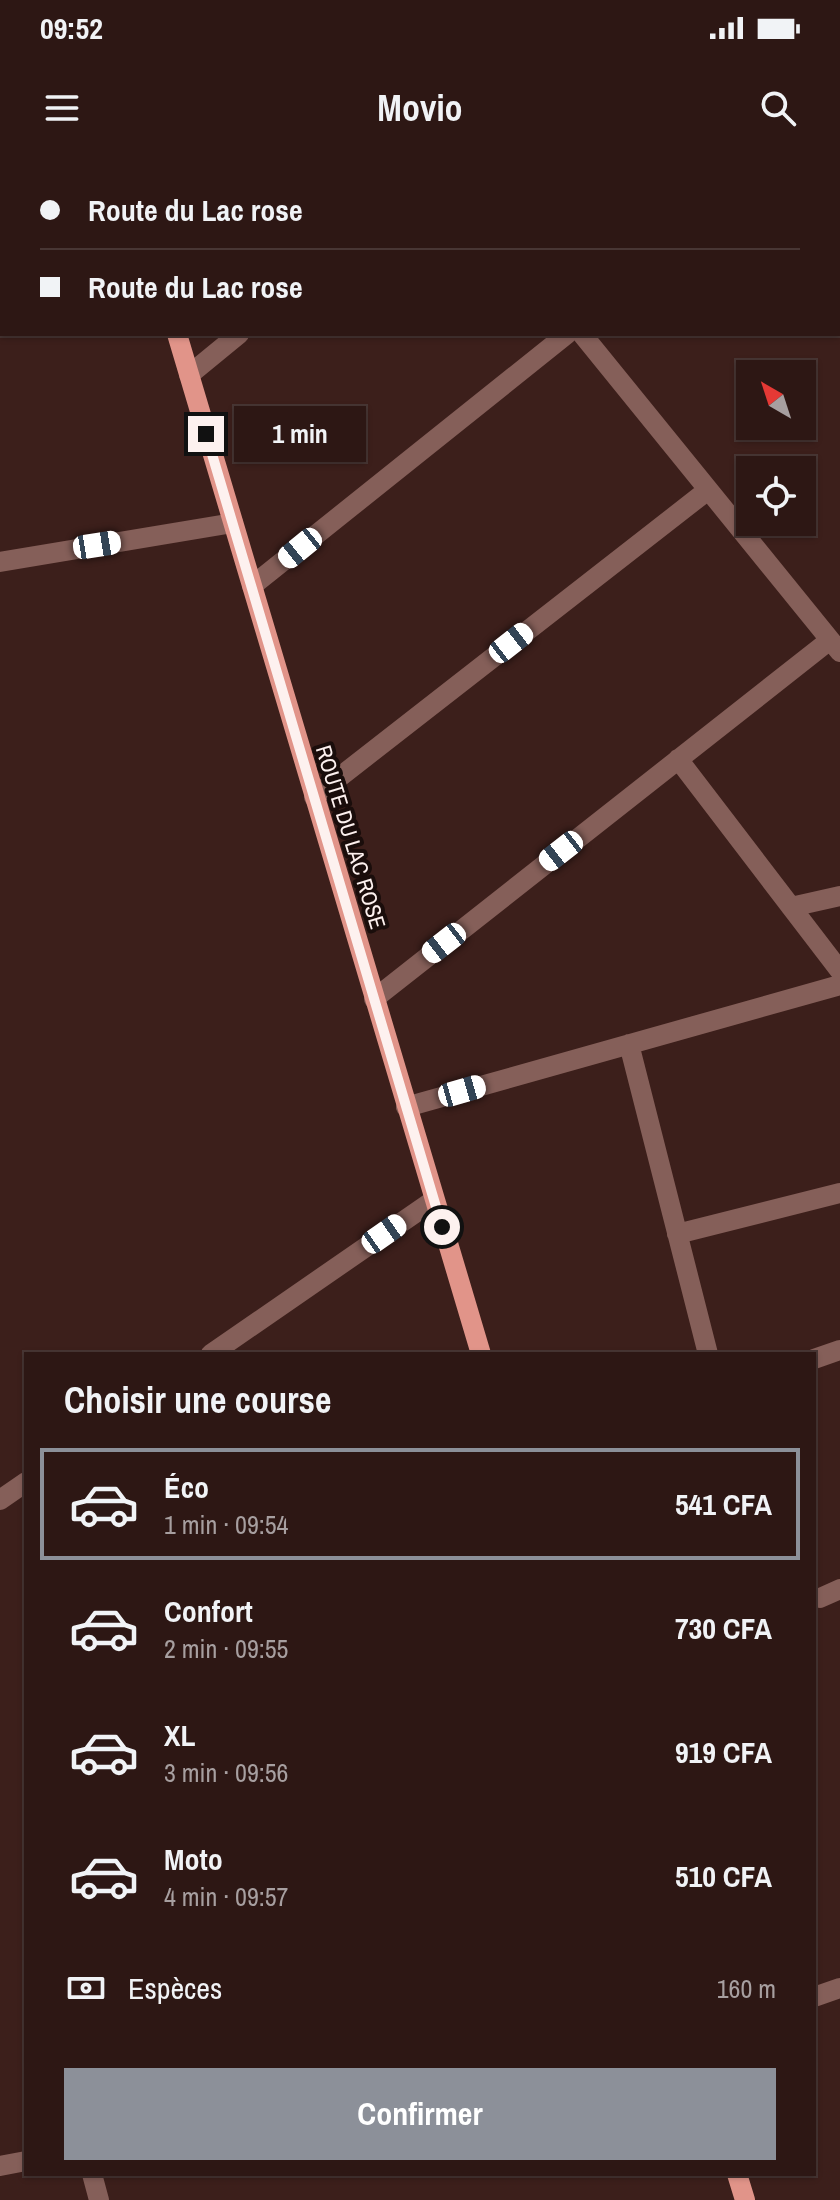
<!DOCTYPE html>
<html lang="fr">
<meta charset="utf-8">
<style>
:root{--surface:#2d1714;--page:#392422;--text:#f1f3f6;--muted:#a79fa0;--line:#483634;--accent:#8c9099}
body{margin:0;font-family:"Archivo Narrow",sans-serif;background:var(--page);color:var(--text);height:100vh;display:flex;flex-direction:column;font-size:30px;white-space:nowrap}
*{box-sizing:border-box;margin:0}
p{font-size:26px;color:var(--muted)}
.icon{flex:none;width:44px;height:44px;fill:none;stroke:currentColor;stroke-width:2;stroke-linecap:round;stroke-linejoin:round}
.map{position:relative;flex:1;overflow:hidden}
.side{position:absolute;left:24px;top:1192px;width:792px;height:824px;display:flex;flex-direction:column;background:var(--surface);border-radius:0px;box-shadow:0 2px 6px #0004,0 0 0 2px var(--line)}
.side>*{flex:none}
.guide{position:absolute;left:0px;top:0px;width:840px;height:176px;box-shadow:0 2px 6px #0004,0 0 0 2px var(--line);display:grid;align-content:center;height:176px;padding:0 40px;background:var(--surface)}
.needle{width:52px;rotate:321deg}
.fabs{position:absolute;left:736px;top:200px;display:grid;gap:16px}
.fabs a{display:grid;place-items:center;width:80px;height:80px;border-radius:0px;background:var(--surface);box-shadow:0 2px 6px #0004,0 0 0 2px var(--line);font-size:40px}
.end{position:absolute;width:36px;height:36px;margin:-18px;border:10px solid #fdf1ef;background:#111;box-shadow:0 0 0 4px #111}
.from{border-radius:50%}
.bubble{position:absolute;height:56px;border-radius:0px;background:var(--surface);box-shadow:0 2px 6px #0004,0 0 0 2px var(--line);font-size:26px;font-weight:700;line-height:56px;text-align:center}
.car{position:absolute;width:24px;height:48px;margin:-24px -12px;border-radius:10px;box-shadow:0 0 6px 2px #0007;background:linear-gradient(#fff 24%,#345 0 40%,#fff 0 76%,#345 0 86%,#fff 0)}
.guide b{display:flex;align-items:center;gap:28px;height:76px;font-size:30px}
.guide b+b{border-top:2px solid var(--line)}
.guide i{width:20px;height:20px;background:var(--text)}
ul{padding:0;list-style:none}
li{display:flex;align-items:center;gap:24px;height:112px;margin:0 16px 12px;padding:0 24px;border:4px solid transparent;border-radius:0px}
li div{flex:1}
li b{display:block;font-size:30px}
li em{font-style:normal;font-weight:700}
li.on{border-color:var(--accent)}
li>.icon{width:72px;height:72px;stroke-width:1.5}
h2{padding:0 40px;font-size:36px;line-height:96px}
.pay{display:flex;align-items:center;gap:20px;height:88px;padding:0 40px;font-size:30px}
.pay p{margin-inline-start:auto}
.action{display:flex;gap:16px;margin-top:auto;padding:16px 40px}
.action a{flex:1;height:92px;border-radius:0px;background:var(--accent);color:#fff;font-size:32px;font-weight:700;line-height:92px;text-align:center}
.status{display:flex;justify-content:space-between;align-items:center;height:56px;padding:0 40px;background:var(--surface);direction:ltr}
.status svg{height:22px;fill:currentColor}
header{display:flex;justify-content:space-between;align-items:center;height:104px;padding:0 40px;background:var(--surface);font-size:36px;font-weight:700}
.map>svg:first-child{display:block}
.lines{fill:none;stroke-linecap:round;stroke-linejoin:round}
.minor{stroke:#855f59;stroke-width:20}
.major{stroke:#e19489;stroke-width:20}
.route{stroke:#fdf1ef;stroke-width:10}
.labels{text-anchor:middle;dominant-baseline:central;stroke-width:8;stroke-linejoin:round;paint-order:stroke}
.street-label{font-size:22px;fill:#fdf1ef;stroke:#1a0d0b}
</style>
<div class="status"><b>09:52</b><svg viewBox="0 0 49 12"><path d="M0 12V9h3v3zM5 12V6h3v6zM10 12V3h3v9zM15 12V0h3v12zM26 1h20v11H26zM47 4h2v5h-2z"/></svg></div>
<header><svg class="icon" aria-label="menu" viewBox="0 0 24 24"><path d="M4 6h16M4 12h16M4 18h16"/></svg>Movio<svg class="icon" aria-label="search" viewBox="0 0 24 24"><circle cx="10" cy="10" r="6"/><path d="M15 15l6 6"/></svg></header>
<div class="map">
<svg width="840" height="2040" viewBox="0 0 840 2040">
<rect width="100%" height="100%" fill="#3c1f1b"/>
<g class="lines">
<!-- minor -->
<path class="minor" d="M441,0L443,2
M709,0L711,2
M759,2L761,0
M0,42L2,41
M838,158L840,161
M582,174L840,492
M189,215L239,174
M0,402L233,363
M252,426L567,174
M678,599L840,811
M314,637L708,330
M791,747L840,736
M374,839L830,480
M629,884L708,1194
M406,947L840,825
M677,1074L840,1033
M211,1194L434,1040
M814,1199L840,1190
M0,1340L26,1322
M820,1438L840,1429
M814,1837L840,1828
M0,2006L26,2001
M92,2014L99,2040"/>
<!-- major -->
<path class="major" d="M125,0L126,2
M177,174L481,1194
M737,2014L745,2040"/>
</g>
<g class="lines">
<!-- route -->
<path class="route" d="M206,274L442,1067"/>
</g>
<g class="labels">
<!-- street labels -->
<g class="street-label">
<text transform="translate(351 677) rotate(73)">ROUTE DU LAC ROSE</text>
</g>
</g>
</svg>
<div class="fabs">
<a><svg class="needle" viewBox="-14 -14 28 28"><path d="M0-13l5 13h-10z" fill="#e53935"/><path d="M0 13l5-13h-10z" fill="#a79fa0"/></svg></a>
<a><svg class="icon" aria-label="locate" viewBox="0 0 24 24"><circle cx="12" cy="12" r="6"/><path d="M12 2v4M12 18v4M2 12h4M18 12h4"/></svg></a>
</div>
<i class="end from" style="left:442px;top:1067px"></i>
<i class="end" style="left:206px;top:274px"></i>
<div class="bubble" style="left:234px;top:246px;width:132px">1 min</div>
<i class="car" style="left:97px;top:385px;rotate:81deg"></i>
<i class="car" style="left:300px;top:388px;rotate:231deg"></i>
<i class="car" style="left:511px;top:483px;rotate:52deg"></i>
<i class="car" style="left:561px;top:691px;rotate:232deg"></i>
<i class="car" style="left:444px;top:783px;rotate:232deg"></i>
<i class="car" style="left:462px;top:931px;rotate:74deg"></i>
<i class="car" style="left:384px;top:1074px;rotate:55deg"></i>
<div class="guide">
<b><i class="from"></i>Route du Lac rose</b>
<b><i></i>Route du Lac rose</b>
</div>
<section class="side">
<h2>Choisir une course</h2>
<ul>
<li class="on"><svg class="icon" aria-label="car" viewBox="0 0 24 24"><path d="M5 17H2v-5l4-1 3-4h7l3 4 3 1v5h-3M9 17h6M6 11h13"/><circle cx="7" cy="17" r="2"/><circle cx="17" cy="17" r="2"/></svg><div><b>Éco</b><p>1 min · 09:54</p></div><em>541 CFA</em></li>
<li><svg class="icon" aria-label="car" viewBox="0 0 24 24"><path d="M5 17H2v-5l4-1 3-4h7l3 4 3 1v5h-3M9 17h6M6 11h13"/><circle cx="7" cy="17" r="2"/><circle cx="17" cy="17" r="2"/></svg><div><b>Confort</b><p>2 min · 09:55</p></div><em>730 CFA</em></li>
<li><svg class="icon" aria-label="car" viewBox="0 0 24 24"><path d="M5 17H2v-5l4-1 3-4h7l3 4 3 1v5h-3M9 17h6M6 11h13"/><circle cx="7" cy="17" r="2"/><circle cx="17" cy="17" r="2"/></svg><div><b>XL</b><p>3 min · 09:56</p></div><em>919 CFA</em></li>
<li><svg class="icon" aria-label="car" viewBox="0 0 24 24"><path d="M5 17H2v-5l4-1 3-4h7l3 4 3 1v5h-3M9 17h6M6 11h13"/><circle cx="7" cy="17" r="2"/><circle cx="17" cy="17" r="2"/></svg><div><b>Moto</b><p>4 min · 09:57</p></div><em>510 CFA</em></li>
</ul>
<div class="pay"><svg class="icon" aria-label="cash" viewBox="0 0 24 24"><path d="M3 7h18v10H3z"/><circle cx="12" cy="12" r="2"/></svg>Espèces<p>160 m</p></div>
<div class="action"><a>Confirmer</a></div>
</section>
</div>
